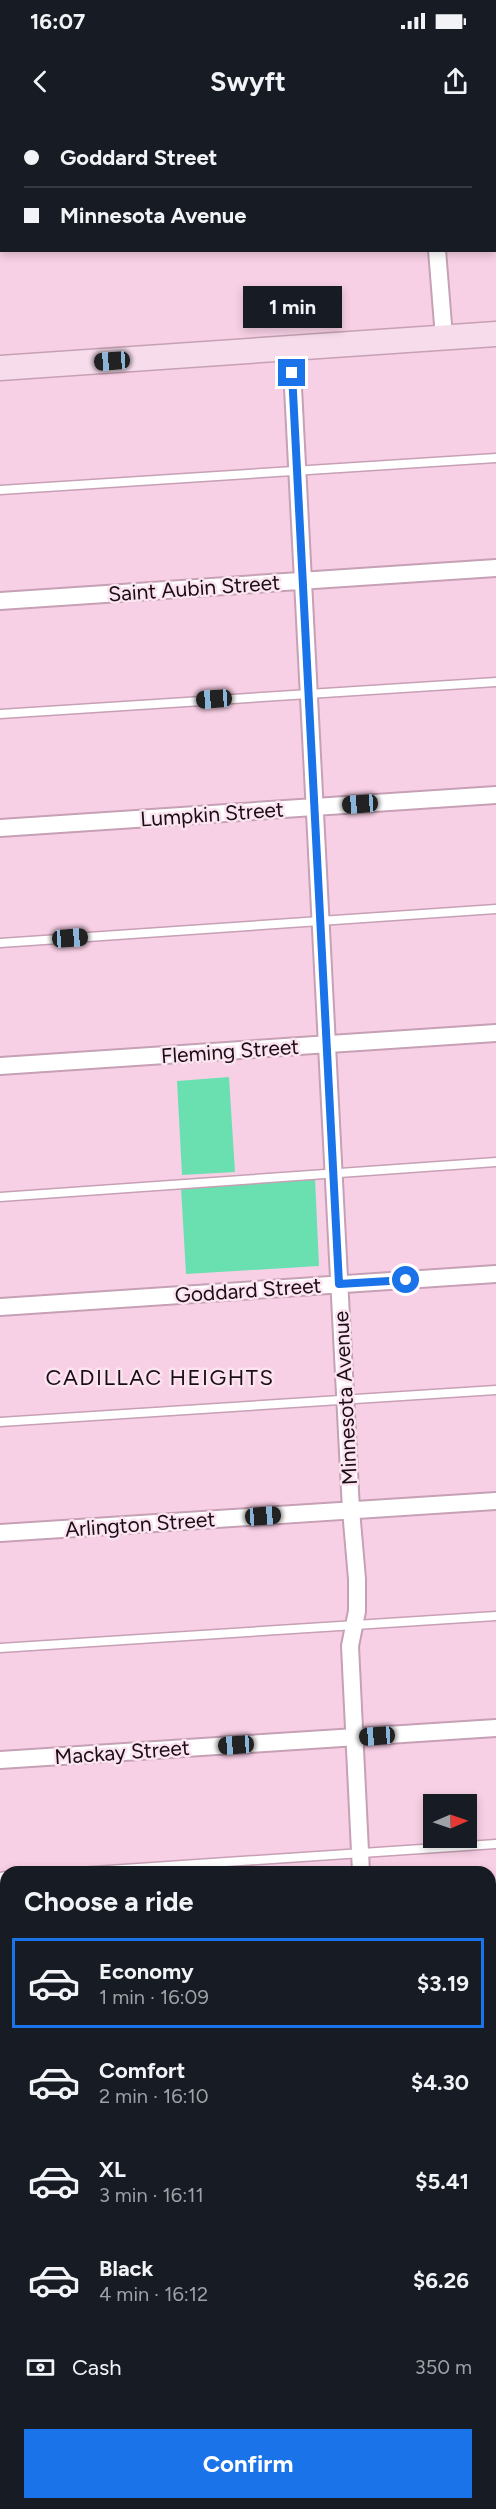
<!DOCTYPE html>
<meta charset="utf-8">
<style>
:root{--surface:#171b24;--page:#242831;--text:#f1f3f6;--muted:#9ea1a6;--line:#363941;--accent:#1a73e8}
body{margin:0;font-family:Figtree,sans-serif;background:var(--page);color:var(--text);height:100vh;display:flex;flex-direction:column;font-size:22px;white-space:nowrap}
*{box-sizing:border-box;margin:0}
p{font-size:20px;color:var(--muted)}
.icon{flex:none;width:33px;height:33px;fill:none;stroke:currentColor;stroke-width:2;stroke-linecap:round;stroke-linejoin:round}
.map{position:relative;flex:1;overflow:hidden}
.sheet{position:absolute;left:0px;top:1746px;width:496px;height:644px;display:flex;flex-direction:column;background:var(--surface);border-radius:18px 18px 0 0;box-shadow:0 3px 9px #0003}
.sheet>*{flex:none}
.guide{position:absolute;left:0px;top:0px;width:496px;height:132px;box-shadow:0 3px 9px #0003;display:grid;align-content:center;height:132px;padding:0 24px;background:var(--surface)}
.needle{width:39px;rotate:88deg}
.buttons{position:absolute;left:423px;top:1674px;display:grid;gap:12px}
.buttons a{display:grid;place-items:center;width:54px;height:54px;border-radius:0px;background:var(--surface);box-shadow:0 3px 9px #0003;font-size:30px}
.end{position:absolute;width:27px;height:27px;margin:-14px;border:8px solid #1a73e8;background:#fff;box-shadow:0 0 0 3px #fff}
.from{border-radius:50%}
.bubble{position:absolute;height:42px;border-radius:0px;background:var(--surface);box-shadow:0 3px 9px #0003;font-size:20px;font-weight:700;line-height:42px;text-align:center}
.car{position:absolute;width:18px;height:36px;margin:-18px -9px;border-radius:8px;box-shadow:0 0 4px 2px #0007;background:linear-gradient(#222 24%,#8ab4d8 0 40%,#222 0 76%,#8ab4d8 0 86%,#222 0)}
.guide b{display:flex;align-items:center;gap:21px;height:57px;font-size:22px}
.guide b+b{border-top:2px solid var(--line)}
.guide i{width:15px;height:15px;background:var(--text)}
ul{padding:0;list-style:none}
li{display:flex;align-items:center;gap:18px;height:90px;margin:0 12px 9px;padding:0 12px;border:3px solid transparent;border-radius:0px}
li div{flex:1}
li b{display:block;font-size:22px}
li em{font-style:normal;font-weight:700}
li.selected{border-color:var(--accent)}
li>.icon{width:54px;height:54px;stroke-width:1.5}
h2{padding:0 24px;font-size:27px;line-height:72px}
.pay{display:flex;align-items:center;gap:15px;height:66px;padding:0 24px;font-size:22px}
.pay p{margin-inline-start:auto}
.button{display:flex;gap:12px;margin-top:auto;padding:12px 24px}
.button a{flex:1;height:69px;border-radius:0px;background:var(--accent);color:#fff;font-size:24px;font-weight:700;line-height:69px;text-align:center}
.status{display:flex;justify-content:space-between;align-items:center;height:42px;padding:0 30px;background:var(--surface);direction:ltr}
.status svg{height:16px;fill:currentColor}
header{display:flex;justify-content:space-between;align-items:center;height:78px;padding:0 24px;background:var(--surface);font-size:27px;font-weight:700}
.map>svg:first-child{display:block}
.green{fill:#6ae0b1}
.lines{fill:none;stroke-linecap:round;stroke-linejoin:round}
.lane-casing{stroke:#c6a0b4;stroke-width:11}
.street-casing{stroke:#c6a0b4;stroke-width:20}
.secondary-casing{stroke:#c6a0b4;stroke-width:27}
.lane{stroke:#fff;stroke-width:8}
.street{stroke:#fff;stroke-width:16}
.secondary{stroke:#f7ddec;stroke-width:24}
.route{stroke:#1a73e8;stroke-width:8}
.labels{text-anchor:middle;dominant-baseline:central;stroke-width:5;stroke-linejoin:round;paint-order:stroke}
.street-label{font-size:21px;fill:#1a0d15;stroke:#fbe3ef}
.neighbourhood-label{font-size:22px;letter-spacing:1.5px;fill:#1a0d15;stroke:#fbe3ef}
</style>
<div class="status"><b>16:07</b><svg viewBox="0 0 49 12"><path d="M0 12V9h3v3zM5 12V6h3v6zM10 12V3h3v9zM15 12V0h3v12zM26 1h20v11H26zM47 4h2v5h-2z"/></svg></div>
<header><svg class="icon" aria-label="back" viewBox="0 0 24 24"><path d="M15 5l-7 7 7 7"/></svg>Swyft<svg class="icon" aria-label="share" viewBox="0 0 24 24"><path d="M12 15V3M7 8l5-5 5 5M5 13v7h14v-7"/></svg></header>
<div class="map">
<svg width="496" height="2389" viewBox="0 0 496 2389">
<rect width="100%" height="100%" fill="#f8d0e5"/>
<!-- green -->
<path class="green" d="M229,957L235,1052L182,1055L177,961Z
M315,1058L319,1146L186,1154L181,1068Z"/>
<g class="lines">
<!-- lane casing -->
<g class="lane-casing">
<path id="lane" d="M495,80H496
M0,116H2
M0,370L496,338
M0,594L496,562
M0,823L496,789
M0,1077L496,1042
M0,1302L496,1270
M0,1528L496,1496
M79,1752L496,1724
M0,1757L6,1756
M490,1927L496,1926
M0,1956L6,1955
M490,2210H496
M0,2239H6"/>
</g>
<!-- street casing -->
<g class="street-casing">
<path id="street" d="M426,0V2
M437,130L444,217
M291,229L351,1390L357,1459V1491L350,1526L361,1752
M0,481L496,448
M0,708L496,675
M0,946L496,913
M0,1187L496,1154
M0,1413L496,1381
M0,1640L496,1608
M490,1833H496
M0,1864H6
M490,2068L496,2067
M0,2096H6
M396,2384V2389"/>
</g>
<!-- secondary casing -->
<g class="secondary-casing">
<path id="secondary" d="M0,248L496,214
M490,2352H496
M0,2380H6"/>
</g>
<!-- lane -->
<use href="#lane" class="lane"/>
<!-- street -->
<use href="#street" class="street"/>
<!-- secondary -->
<use href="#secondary" class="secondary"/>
</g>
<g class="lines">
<!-- route -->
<path class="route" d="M292,253L339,1164L406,1160"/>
</g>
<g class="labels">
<!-- street labels -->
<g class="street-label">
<text transform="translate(194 468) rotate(-4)">Saint Aubin Street</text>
<text transform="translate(212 694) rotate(-4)">Lumpkin Street</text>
<text transform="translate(230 931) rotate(-4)">Fleming Street</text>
<text transform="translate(248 1170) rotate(-4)">Goddard Street</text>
<text transform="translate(345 1278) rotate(-93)">Minnesota Avenue</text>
<text transform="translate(140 1404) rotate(-4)">Arlington Street</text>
<text transform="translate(122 1632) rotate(-4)">Mackay Street</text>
</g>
<!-- neighbourhood labels -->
<g class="neighbourhood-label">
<text x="160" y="1257">CADILLAC HEIGHTS</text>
</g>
</g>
</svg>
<div class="buttons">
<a><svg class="needle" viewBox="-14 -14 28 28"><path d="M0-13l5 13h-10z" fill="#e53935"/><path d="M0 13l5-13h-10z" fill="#9ea1a6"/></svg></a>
</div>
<i class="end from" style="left:406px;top:1160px"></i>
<i class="end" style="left:292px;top:253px"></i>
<div class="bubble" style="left:243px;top:166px;width:99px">1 min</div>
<i class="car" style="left:112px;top:241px;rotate:266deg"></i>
<i class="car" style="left:214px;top:579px;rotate:266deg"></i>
<i class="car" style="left:360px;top:684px;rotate:266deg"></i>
<i class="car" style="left:70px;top:818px;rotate:86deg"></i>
<i class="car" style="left:263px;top:1396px;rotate:86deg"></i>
<i class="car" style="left:377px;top:1616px;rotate:266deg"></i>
<i class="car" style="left:236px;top:1625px;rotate:266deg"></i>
<div class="guide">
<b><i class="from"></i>Goddard Street</b>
<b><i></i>Minnesota Avenue</b>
</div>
<section class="sheet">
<h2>Choose a ride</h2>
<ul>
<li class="selected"><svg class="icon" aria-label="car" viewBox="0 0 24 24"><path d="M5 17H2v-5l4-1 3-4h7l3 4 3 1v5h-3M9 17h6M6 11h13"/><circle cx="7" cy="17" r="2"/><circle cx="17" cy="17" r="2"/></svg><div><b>Economy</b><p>1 min · 16:09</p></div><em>$3.19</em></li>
<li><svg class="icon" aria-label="car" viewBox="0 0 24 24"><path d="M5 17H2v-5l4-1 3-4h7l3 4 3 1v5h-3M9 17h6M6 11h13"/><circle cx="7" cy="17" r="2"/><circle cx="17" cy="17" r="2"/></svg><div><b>Comfort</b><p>2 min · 16:10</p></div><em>$4.30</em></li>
<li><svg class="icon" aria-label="car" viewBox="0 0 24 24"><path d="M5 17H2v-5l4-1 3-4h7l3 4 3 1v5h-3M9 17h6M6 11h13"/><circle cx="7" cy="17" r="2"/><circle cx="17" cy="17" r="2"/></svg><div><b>XL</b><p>3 min · 16:11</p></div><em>$5.41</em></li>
<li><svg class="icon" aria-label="car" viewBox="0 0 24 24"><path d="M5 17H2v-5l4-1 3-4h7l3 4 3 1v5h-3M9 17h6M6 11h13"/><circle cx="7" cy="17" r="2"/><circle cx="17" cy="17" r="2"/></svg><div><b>Black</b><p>4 min · 16:12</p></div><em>$6.26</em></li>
</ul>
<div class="pay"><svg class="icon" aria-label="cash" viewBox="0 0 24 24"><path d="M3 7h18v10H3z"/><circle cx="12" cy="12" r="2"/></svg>Cash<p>350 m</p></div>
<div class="button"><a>Confirm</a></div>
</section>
</div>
